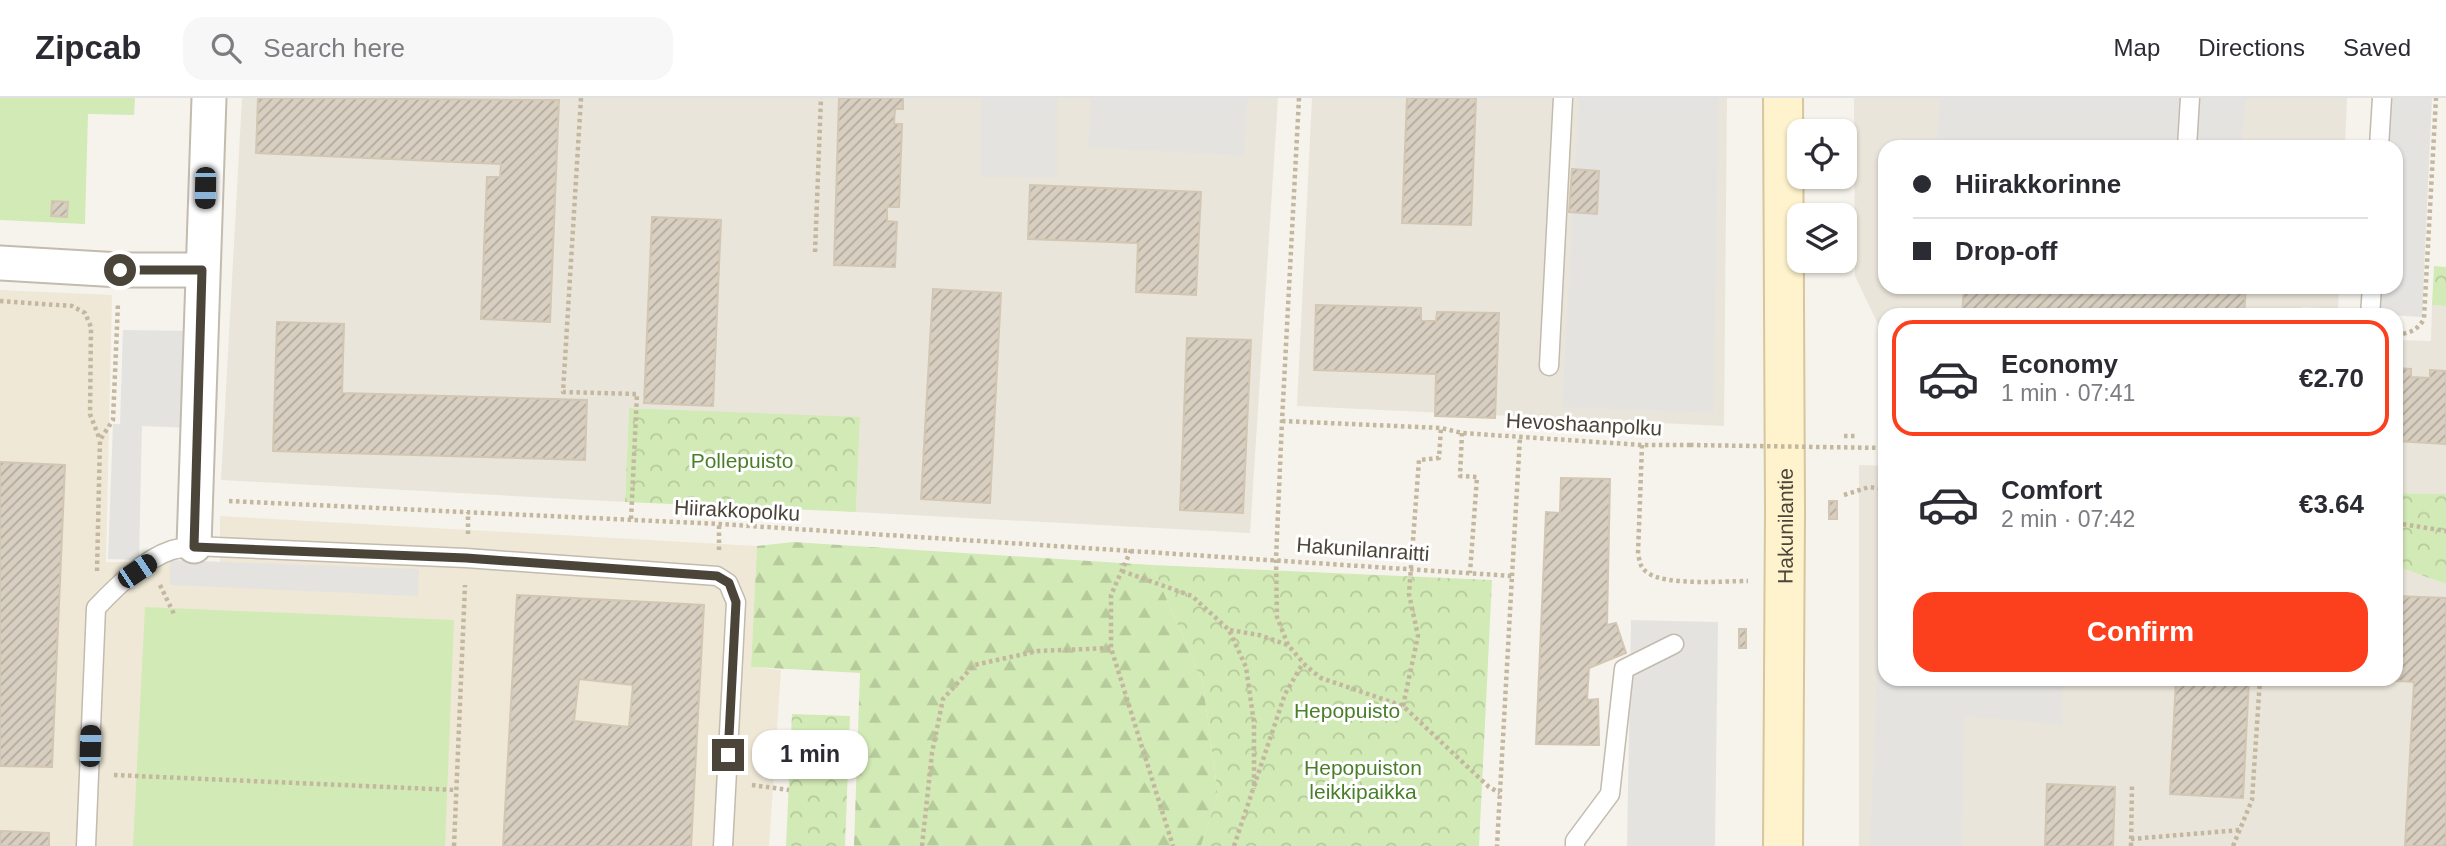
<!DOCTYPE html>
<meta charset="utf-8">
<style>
:root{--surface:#fff;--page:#f7f7f7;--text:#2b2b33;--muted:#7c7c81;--line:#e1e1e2;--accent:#fc3f1d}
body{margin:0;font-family:Helvetica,sans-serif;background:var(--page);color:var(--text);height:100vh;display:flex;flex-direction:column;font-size:26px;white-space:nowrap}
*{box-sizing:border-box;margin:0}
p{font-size:23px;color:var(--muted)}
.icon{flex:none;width:38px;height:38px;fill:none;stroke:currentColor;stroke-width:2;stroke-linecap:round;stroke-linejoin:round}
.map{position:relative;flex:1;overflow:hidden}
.sheet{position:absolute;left:1878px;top:210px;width:525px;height:378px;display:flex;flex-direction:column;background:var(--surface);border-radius:21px;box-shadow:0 2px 5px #0004}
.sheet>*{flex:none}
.hud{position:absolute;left:1878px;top:42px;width:525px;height:154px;border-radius:21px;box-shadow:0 2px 5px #0004;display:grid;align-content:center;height:154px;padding:0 35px;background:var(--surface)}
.controls{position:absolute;left:1787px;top:21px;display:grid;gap:14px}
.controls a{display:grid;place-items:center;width:70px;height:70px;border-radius:14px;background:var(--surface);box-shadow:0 2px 5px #0004;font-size:35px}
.end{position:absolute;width:32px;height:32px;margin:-16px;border:9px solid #4b4439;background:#fff;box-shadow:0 0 0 4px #fff}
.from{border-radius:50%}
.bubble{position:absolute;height:49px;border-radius:21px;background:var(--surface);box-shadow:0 2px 5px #0004;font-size:23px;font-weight:700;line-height:49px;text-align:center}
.car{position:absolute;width:21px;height:42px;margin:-21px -10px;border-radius:9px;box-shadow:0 0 5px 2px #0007;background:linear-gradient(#222 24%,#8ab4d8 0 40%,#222 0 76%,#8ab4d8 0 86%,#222 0)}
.hud b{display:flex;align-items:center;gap:24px;height:66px;font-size:26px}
.hud b+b{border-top:2px solid var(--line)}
.hud i{width:18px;height:18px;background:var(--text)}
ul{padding:12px 0 0;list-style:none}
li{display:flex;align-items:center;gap:21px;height:116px;margin:0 14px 10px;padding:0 21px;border:4px solid transparent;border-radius:21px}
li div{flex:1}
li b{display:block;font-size:26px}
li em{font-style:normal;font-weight:700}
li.selected{border-color:var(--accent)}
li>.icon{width:63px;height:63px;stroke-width:1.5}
.primary-button{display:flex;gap:14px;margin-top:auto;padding:14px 35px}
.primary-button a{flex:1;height:80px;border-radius:21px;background:var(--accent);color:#fff;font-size:28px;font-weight:700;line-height:80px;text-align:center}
header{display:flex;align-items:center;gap:42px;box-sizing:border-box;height:98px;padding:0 35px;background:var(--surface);border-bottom:2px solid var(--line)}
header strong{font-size:33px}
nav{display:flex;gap:38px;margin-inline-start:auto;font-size:24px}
.search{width:490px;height:63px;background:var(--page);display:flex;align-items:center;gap:18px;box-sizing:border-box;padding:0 24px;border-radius:21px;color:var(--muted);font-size:26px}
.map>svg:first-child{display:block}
.residential{fill:#eae5da}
.education{fill:#efe8d6}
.forest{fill:url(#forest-firs)}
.park{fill:url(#park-crowns)}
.pitch{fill:#d2eab5}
.parking{fill:#e5e3e0}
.building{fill:url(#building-hatch);stroke:#d3c7b4;stroke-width:2;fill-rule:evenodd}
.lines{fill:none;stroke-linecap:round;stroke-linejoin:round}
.service-casing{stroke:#c2bbae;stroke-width:21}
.minor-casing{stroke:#c2bbae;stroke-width:37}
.secondary-casing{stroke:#d6c79b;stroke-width:42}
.path{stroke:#c4b79f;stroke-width:4.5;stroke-dasharray:3.5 3.5;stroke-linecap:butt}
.service{stroke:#fff;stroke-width:18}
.minor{stroke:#fff;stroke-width:33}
.secondary{stroke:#fff3cd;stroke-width:38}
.path-bridge{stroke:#c4b79f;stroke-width:4.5;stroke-dasharray:3.5 3.5;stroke-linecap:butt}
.route{stroke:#4b4439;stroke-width:9}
.labels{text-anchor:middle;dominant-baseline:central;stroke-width:6;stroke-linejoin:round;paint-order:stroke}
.street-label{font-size:21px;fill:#4b4439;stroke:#fff}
.park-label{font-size:21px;fill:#4a7f2a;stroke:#fff}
</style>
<header>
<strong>Zipcab</strong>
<div class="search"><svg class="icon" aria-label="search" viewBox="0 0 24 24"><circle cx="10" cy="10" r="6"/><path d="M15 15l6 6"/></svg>Search here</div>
<nav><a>Map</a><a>Directions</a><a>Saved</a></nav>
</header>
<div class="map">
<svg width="2446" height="748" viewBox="0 0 2446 748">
<defs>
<pattern id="forest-firs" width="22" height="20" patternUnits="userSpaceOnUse" patternTransform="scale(1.75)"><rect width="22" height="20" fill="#d2eab5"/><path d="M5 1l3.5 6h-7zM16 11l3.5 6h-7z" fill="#b6ca9c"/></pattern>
<pattern id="park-crowns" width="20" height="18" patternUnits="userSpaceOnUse" patternTransform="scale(1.75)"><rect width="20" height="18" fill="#d2eab5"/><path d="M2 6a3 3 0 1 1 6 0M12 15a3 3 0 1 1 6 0" fill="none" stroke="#b6ca9c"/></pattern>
<pattern id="building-hatch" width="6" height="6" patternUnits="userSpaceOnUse" patternTransform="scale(1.75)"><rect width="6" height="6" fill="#d8cfc1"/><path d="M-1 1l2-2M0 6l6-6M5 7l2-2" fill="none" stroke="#b1aa9e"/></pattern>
</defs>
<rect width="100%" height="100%" fill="#f6f3ec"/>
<!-- residential -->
<path class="residential" d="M242,0H1278L1250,435L856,414L860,320L629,310L625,404L221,382Z
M1312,0H1727L1724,328L1297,308Z
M1854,0H2347L2345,49H1885V189H2339L2338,211L2302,209L2301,217H1885V241L1855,178Z
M2432,207L2446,208V396L2396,395V242L2431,243Z
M1859,367L1885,368V581H2396V468L2446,486V748H1859Z"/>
<!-- education -->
<path class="education" d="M0,192L112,197L106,464L220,465V418L757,448L751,569L781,572L769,748H0Z"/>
<!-- forest -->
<path class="forest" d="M793,444L1152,467L1203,585L1218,697L1201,748H854L860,575L751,569L757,448Z"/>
<!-- park -->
<path class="park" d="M2434,168L2446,169V208L2432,207Z
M629,310L860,319L856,414L625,404Z
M2396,395L2446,396V486L2396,468Z
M1152,467L1492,482L1479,748H1201L1218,697L1203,585Z
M792,616L850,618L845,748H786Z"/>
<!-- pitch -->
<path class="pitch" d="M0,0H135L134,17L88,16L85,126L0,122Z
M145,509L454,522L445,748H133Z"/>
<!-- parking -->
<path class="parking" d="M981,0H1057V79H981Z
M1091,0H1248L1244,58L1088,49Z
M1579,0H1719L1713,315L1562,309Z
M1940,0H2246L2241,49H1936Z
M2382,0H2432L2422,219L2372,216L2373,189H2396V49H2379Z
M123,232L194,233L190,330L142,328L139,462L108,461L113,326H120Z
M1883,415H1885V581H2062L2063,627L1964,618L1962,748H1870Z
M170,462L419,471L418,498L170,487Z
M1631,522L1718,524L1715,748H1627Z"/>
<!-- building -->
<path class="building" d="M258,0L559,2L550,224L481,221L487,79H500L501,66L256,55Z
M839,0H903V11H895L894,26H902L899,109H887V123L897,124L895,169L834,167Z
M1407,0H1476L1471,127L1402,125Z
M1572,71L1599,73L1597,116L1569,114Z
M1030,87L1201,94L1196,197L1136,194L1138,145L1028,141Z
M52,103L68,104L67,119L51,118Z
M652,119L721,122L713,308L644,305Z
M1964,189H2246L2244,217H1962Z
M933,191L1001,195L990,405L921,401Z
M1316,207L1421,210V223H1436L1437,214L1499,215L1495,320L1435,318L1436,276L1314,272Z
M277,224L344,226L342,295L587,302L585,362L273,353Z
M1187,240L1251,242L1243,415L1180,412Z
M2396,270L2411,271V279L2430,280V272L2446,273V346L2396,343Z
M0,364L65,367L52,669L0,668Z
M1561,380L1610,381L1607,527L1616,525L1626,555L1589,570L1587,602L1598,601L1599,647L1536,646L1546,414L1560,415Z
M1829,403H1837V421H1829Z
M517,497L704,507L691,748H503ZM579,581L633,587L629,629L574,623Z
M2396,498L2446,500V748H2405L2414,584L2382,582L2396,581Z
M1739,531H1746V550H1739Z
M2176,581H2249L2243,700L2170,696Z
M2047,686L2115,689L2113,748H2045Z
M0,733L49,735V748H0Z"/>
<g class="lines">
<!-- service casing -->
<g class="service-casing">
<path id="service" d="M2187,49L2190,0
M2379,49L2382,0
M2370,217L2372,189
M1549,268L1563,0
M86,748L96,510C116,489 144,461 172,452C179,450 187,450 194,448L466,460L717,478L728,485L736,504L723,748
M1575,748V743L1610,696L1624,571L1674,546"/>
</g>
<!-- minor casing -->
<g class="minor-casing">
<path id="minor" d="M0,165L120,172H202
M194,448L209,0"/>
</g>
<!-- secondary casing -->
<g class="secondary-casing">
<g id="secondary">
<path id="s1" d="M1783,748L1785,412L1783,0"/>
</g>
</g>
<!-- path -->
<path class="path" d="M581,0L563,294L637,296L631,422
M1299,0L1282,323L1276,461L1277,519L1288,547L1306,568L1321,580L1403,608L1489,689L1500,695
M815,154L821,0
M0,203L72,208L85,215L91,229L90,316L100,342
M2396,237C2409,235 2417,233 2424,221L2436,0
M1282,323L1441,330L1462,335L1642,347H1690
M1462,335L1460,378L1477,379L1470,475
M1844,338H1856
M1642,347L1638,456C1640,464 1640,470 1648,475C1667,488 1724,483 1748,483
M1844,397L1869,389L1885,391
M229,403L720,426L1512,478L1497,748
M2396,425L2446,433
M468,436V414
M719,452V426
M1131,452L1111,497V550L1173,748
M97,473L100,342L113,322L118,205
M1122,473L1192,498L1229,532L1246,569L1254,625V691
M1512,478L1520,339
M160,487L174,516
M1230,532L1259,537L1288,547
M1403,608L1418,538L1409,496L1419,362L1439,360L1441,330
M114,677L456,692
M752,687L789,692
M2131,741L2240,732
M454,748L465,487
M922,748L932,655L943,601L974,567L1038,553L1111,550
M1234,748L1285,596L1303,565
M2131,748L2132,685
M2233,748L2252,702L2260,581"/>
<!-- service -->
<use href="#service" class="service"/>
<!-- minor -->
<use href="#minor" class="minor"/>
<!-- secondary -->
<use href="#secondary" class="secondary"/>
<!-- path-bridge -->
<path class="path-bridge" d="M1690,347L1885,350"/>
</g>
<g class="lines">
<!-- route -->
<path class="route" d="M120,172H202L194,449L466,460L717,478L729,485L736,504L728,657"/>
</g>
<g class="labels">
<!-- street labels -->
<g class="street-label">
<text transform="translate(1584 326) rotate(3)">Hevoshaanpolku</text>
<text transform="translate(737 412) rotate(3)">Hiirakkopolku</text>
<text stroke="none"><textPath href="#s1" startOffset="320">Hakunilantie</textPath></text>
<text transform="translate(1363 451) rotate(4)">Hakunilanraitti</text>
</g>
<!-- park labels -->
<g class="park-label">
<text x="742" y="362">Pollepuisto</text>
<text x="1347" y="612">Hepopuisto</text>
<text x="1363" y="669">Hepopuiston<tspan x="1363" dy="24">leikkipaikka</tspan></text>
</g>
</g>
</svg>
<div class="controls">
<a><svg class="icon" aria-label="locate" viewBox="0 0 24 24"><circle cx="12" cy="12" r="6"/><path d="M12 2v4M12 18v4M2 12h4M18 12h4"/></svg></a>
<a><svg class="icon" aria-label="layers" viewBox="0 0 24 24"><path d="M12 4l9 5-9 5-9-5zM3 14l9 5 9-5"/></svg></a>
</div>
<i class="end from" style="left:120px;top:172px"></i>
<i class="end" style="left:728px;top:657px"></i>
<div class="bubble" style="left:752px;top:632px;width:116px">1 min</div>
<i class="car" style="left:205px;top:90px;rotate:181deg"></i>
<i class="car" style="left:137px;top:473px;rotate:56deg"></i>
<i class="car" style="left:90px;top:648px;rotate:2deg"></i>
<div class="hud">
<b><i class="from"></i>Hiirakkorinne</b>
<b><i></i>Drop-off</b>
</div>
<section class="sheet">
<ul>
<li class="selected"><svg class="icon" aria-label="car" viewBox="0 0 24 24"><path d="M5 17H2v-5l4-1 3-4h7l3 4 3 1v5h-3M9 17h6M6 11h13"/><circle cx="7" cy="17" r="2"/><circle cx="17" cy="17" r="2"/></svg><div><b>Economy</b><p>1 min · 07:41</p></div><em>€2.70</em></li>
<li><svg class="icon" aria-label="car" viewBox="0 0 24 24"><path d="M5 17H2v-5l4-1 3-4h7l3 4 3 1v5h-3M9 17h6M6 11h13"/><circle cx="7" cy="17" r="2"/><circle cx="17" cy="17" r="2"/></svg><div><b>Comfort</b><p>2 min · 07:42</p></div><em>€3.64</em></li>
</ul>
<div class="primary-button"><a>Confirm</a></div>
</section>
</div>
